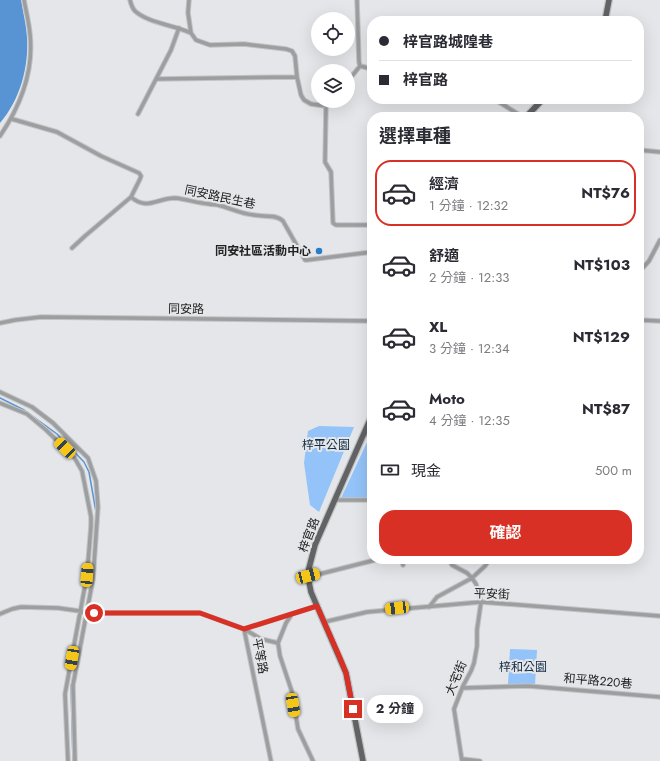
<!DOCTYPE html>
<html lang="zh-TW">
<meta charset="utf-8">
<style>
:root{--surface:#fff;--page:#f2f2f3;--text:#2b2b33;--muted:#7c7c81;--line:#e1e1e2;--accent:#d93025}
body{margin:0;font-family:Jost,"Noto Sans TC",sans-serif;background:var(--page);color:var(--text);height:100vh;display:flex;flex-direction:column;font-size:15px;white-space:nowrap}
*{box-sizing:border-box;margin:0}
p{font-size:13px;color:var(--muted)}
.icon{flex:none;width:22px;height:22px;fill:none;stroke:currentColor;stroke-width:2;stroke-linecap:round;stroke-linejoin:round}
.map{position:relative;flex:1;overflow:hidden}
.sheet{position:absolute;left:367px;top:112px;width:277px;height:452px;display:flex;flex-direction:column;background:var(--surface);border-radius:16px;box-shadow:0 4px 16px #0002}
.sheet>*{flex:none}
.banner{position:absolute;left:367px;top:16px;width:277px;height:88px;border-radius:16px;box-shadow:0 4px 16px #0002;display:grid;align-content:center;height:88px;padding:0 12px;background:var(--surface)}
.buttons{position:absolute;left:311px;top:12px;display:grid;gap:8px}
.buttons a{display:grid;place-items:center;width:44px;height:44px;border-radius:50%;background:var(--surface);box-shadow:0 4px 16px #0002;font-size:20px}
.end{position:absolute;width:18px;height:18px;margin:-9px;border:5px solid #d93025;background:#fff;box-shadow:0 0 0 2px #fff}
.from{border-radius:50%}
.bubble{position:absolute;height:28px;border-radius:14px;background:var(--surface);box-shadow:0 4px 16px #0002;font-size:13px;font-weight:700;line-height:28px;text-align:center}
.car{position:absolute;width:12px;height:24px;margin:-12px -6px;border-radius:5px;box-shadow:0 0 3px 1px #0007;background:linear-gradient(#f5c518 24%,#345 0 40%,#f5c518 0 76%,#345 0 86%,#f5c518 0)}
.banner b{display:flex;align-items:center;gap:14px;height:38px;font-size:15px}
.banner b+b{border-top:1px solid var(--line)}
.banner i{width:10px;height:10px;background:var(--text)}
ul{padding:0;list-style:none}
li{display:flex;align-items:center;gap:12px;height:66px;margin:0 8px 6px;padding:0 4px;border:2px solid transparent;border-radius:16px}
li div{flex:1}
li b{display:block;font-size:15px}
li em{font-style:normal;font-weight:700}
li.current{border-color:var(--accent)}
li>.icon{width:36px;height:36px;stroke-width:1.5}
h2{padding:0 12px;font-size:18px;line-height:48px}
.pay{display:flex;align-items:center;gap:10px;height:44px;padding:0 12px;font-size:15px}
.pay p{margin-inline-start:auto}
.primary-button{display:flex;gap:8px;margin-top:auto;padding:8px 12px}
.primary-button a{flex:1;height:46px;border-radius:16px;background:var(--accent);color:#fff;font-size:16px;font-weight:700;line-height:46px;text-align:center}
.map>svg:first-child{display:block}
.green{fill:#93c3f8}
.water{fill:#5894d4}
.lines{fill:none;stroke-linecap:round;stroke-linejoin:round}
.stream{stroke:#5894d4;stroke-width:1.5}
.street-casing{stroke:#c1c3c5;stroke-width:5.5}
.primary-casing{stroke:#c1c3c5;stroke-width:8}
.street{stroke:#9d9e9f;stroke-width:3.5}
.primary{stroke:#616365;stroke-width:5.5}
.route{stroke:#d93025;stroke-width:5}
.poi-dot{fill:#287cca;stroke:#e4e6e9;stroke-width:1.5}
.labels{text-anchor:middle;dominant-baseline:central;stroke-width:4;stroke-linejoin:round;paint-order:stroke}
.street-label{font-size:12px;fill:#212222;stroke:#e4e6e9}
.poi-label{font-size:12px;font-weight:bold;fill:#212222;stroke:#e4e6e9;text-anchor:end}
.park-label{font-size:12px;fill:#112b45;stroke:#e4e6e9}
</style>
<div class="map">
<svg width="660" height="761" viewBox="0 0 660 761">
<rect width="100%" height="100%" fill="#e4e6e9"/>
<!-- green -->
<path class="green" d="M319,426L354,427L319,512L310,505L304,463L308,431Z
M369,438L372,441V499L341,498Z
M510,649L537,650L535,685L508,684Z"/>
<!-- water -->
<path class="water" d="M0,0H21C23,12 26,24 27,37C29,67 20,100 0,123Z"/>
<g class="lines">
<!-- stream -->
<path class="stream" d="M0,398L24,410L57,434L84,462L89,472L96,512
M71,685L73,761"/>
<!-- street casing -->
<g class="street-casing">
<path id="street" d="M130,0C131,4 132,8 135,11C148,23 174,25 191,33
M189,0L188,13L191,33L196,40L210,45L244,44L286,49L292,51L295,56L297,77L301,95L304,100L311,104L326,106L335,101
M357,0L359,62L360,66
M360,66L372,69
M156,79L297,77
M348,81L360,66
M494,99L523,117
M326,106L325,162L331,172L333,223L336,225H372
M138,114L171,50L179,28
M12,119L57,132L101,156L139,173L141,176L140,179L131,197C147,211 157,198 175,198C186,199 197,203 209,204C212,205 215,204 218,205C230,208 241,214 254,215C263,217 276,214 283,221L305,260H307L372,252
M0,136C21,105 34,71 30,34C29,23 26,11 24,0
M639,150L660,152
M72,248L85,236L131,197
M639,272L649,261L660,240
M639,320L660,321
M0,323L15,320L41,317L372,321
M0,392L32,407L53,423L88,458L96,481L98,507L93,579L73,685L75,761
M0,403L27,414L46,430L74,457L82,471L84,481L91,517V526L87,575L65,694L68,761
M364,432L372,439
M334,500H372
M402,559L403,565
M449,559L452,565L467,573L472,578L476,584L481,602L477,630V646L474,663L471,671L463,686L454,709L462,761
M308,577L379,559
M429,607L437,597L472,578L485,566L490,559
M0,614L12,609L21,607L58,608L94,613H200L244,629L261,639L278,643
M292,614L286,623L278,643L280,656L292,692L298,729L313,761
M324,622L367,612L481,602L660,616
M462,688L528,686L660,697
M462,759L480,761
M271,761L244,629L317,606"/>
</g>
<!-- primary casing -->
<g class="primary-casing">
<path id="primary" d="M605,21L609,0
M526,117L543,99
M363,761L346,673L317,606L311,592L308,577L309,568L315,545L372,415"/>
</g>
<!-- street -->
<use href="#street" class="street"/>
<!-- primary -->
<use href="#primary" class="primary"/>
</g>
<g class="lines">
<!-- route -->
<path class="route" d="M94,613H200L244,629L317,606L340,658L346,673L353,709"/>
</g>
<!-- markers -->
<circle class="poi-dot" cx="319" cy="251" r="4"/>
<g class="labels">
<!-- street labels -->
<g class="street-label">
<text transform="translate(220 197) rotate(12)">同安路民生巷</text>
<text transform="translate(186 309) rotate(1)">同安路</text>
<text transform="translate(309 535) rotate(-69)">梓官路</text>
<text transform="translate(492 594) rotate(2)">平安街</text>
<text transform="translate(260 656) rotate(79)">平等路</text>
<text transform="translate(456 678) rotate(-67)">大宅街</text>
<text transform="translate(598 681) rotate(5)">和平路220巷</text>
</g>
<!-- poi labels -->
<g class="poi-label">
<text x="311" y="251">同安社區活動中心</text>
</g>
<!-- park labels -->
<g class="park-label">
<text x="326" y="445">梓平公園</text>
<text x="523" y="667">梓和公園</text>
</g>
</g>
</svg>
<div class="buttons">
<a><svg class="icon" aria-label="locate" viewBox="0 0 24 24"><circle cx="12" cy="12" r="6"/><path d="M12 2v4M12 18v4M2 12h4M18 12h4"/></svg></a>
<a><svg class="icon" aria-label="layers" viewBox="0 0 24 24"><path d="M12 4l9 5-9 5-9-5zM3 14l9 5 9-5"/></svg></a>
</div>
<i class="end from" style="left:94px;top:613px"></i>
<i class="end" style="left:353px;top:709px"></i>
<div class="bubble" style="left:367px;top:695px;width:56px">2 分鐘</div>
<i class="car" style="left:65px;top:448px;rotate:314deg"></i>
<i class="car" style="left:87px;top:575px;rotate:4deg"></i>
<i class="car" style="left:308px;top:576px;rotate:76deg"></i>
<i class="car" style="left:397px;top:608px;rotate:263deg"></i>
<i class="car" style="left:72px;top:658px;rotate:190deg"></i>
<i class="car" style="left:293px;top:705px;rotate:170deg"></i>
<div class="banner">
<b><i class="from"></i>梓官路城隍巷</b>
<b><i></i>梓官路</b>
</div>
<section class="sheet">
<h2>選擇車種</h2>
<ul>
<li class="current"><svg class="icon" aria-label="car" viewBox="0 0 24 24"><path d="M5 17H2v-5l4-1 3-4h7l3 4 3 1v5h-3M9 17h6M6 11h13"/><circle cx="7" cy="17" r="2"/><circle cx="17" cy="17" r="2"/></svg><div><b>經濟</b><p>1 分鐘 · 12:32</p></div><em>NT$76</em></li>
<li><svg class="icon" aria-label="car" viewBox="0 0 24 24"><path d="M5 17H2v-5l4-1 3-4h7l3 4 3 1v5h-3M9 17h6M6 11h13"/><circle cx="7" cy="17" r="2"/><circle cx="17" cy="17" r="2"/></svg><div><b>舒適</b><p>2 分鐘 · 12:33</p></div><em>NT$103</em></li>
<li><svg class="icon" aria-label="car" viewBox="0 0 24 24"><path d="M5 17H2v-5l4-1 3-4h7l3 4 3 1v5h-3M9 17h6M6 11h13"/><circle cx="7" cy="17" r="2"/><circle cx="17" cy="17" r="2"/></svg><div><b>XL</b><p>3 分鐘 · 12:34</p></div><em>NT$129</em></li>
<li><svg class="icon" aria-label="car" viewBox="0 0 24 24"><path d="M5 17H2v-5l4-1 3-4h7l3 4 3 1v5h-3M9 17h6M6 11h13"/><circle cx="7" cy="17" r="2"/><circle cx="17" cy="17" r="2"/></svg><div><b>Moto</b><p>4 分鐘 · 12:35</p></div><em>NT$87</em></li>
</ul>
<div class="pay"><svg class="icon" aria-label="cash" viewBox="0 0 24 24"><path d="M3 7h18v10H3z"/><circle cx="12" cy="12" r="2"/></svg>現金<p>500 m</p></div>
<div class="primary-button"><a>確認</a></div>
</section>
</div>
